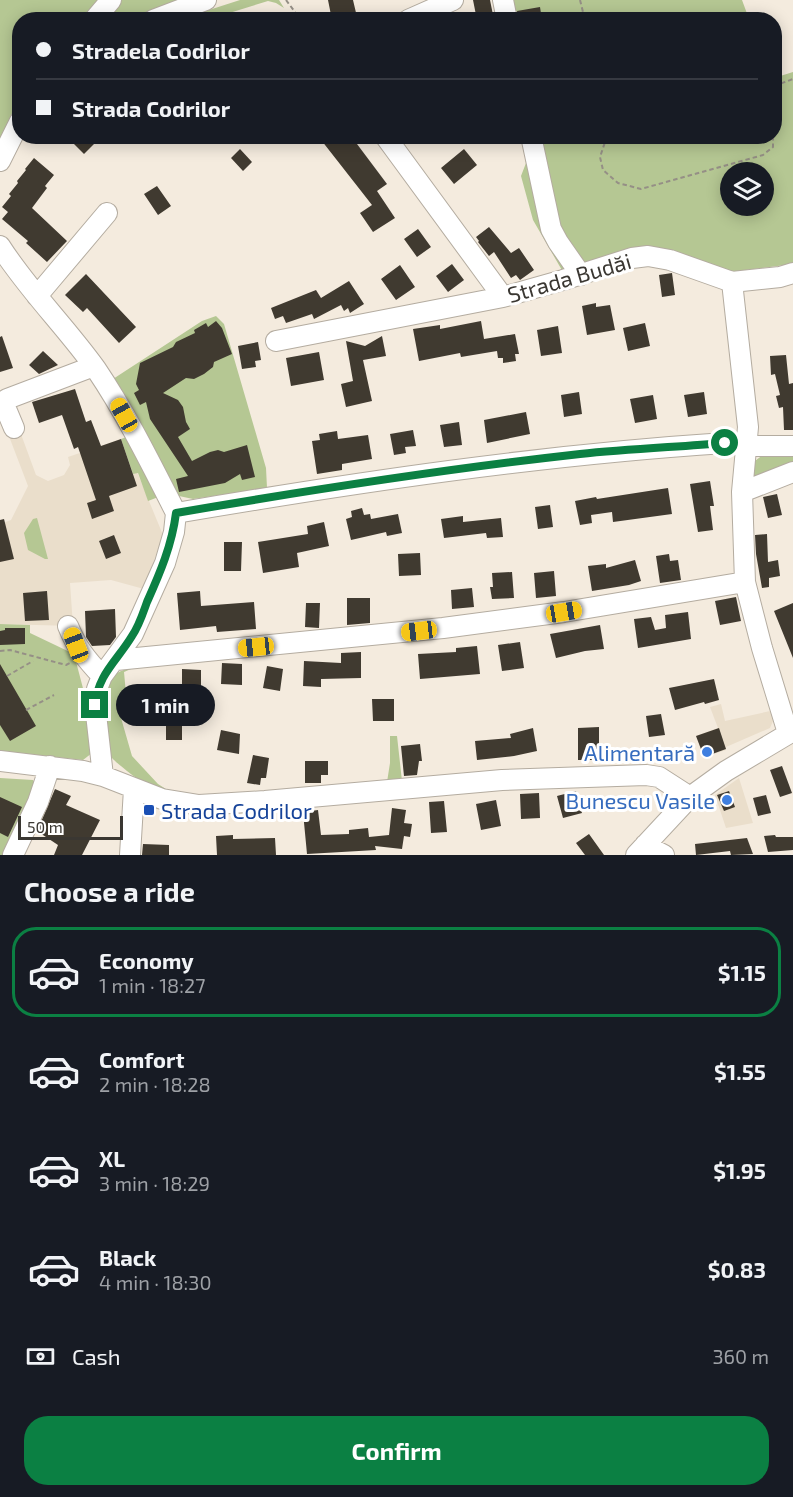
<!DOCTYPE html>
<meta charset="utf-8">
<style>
:root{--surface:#171b24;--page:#242831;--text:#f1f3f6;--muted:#9ea1a6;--line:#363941;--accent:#0b8043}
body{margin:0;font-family:"Exo 2",sans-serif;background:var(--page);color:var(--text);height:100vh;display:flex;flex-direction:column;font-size:22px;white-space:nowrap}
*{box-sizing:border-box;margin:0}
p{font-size:20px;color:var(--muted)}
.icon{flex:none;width:33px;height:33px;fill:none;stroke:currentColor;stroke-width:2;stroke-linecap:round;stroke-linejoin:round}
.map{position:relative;height:855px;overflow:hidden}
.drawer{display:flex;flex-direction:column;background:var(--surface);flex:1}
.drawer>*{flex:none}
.top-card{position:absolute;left:12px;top:12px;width:770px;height:132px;border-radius:24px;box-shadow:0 3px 15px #0003;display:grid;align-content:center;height:132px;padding:0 24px;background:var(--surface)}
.controls{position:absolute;left:720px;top:162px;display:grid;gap:12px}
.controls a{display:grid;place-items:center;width:54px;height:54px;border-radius:50%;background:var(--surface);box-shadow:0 3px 15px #0003;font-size:30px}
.scale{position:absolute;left:18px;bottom:15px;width:105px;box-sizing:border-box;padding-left:6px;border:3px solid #3a3732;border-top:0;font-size:16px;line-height:21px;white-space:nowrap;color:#3a3732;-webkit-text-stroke:4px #fff;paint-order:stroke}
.end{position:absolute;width:27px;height:27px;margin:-14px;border:8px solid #0b8043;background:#fff;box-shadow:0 0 0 3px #fff}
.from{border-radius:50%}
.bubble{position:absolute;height:42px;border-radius:21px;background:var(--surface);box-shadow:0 3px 15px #0003;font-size:20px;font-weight:700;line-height:42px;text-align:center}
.car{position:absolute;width:18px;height:36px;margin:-18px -9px;border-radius:8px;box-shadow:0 0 4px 2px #0007;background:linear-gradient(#f5c518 24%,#345 0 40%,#f5c518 0 76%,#345 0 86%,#f5c518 0)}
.top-card b{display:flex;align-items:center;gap:21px;height:57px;font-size:22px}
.top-card b+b{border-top:2px solid var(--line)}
.top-card i{width:15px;height:15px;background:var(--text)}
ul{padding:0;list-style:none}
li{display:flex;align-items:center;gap:18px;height:90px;margin:0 12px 9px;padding:0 12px;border:3px solid transparent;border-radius:24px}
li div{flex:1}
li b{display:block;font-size:22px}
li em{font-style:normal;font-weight:700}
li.selected{border-color:var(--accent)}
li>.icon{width:54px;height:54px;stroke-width:1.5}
h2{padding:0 24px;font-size:27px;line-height:72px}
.pay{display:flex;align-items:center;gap:15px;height:66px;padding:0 24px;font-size:22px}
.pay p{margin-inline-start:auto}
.button{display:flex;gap:12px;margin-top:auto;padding:12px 24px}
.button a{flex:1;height:69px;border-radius:24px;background:var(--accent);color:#fff;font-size:24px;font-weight:700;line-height:69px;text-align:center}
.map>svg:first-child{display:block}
.built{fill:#eadecb}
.green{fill:#b5c793;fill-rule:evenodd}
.building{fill:#403a30}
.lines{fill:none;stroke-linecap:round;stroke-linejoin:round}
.minor-casing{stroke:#b4aca0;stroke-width:22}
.path{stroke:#958f86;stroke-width:2;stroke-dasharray:4.5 3;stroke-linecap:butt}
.minor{stroke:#fff;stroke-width:20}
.route{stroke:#0b8043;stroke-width:8}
.shop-dot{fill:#3f7fe0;stroke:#fff;stroke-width:2}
.transit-dot{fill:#1a4fb4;stroke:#fff;stroke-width:2}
.labels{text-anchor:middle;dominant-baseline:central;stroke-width:6;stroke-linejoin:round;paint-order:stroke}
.street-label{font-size:22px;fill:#3a3732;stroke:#fff}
.shop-label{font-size:22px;fill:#366cbe;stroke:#fff;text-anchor:end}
.transit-label{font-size:22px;fill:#164399;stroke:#fff;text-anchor:start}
</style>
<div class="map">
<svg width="793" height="855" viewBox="0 0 793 855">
<rect width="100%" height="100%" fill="#f4ebde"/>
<!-- built -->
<path class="built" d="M18,426L36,475L48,481L64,475L70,465L68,457L121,439L133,474L137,472L163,535L144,589L111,580L70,583L73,626L0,624V524L11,520L28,486L7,431Z
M721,704L725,721L775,710L776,714L770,728L726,747V750L704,757L696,736L718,728L710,707Z
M739,778L753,823L726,828L715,795Z"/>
<!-- green -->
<path class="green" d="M0,0H106L88,19L20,20L19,104L11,115L0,141Z
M116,0H186V2L138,19L99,20Z
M240,0H279L284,8L276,3L268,1L210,19L178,20Z
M511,0H742L749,19H515Z
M793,72V264L730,272L667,251L581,266L562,240L538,137L774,136V78ZM730,172H764V206H730Z
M528,143L571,272H563L533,220L521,176L526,163L523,146Z
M216,316L224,324L266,468L267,488L193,499L179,496L113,379L202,321Z
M129,436L161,496L148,501L138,473L133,474L121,439Z
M793,450V467L753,480L748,469C761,451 773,453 793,450Z
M37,518L48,559H45L28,550L24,533L33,519Z
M0,624L30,625V633L74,654L95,734L92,753L83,760L0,751Z
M138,666L124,672L126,694L118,698L121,718L132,756L158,784L169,791L202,796H223L222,799C182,801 159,796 127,771C121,766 110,758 107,751C104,744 104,731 103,723C99,688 101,674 138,666Z
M390,736H397L402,781L387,782L390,763Z
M0,778L33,780L39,790L7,855H0Z"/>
<!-- building -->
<path class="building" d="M328,0H353L357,17L332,20Z
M473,0H490L494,20H477Z
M540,7L542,20H519L517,11Z
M66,136H102L84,154Z
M318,136H351L387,184L377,191L395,218L373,232L360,213L372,205Z
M240,149L252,162L243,171L231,158Z
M464,149L477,165L454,184L441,168Z
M34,158L54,175L45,186L47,188L32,208L67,241L47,262L26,243L28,241L2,219L8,212L2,207L11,196L9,194L18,183L17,181L26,170L25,169Z
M157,186L171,206L158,215L144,194Z
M489,227L511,253L519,248L534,270L520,280L516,275L511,278L494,252L489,256L478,242L479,241L476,237Z
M418,229L431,247L417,257L404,239Z
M452,264L464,280L448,292L436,276Z
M400,265L415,287L396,300L381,279Z
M672,273L675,295L662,297L659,275Z
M86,274L136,327L119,343L87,308L83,312L65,295Z
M349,281L364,304L350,313L348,308L344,311L341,305L314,319L312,314L286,323L283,316L275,319L271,308L316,290L321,298Z
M596,303V307L610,305L615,330L587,335L582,306Z
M216,321L222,328L232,354L214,362L213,367L204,374L194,379L186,378L163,393L178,400L183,407L186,422L190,429L178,437L192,461L210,452L218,450L224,452L247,445L255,477L242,480L240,474L225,483L179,492L176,479L188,476L150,419L146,402L140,405L134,393L139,390L136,384L140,363L173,347L176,342L195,333L194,330L206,323L208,327Z
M481,321L484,339L515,334L519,354H515L516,361L503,363V358H498L497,351L461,357L460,353L419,361L413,329L440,325V329Z
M645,323L650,346L628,351L623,328Z
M558,326L562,353L541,356L537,330Z
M2,336L13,368L0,372V337Z
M382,336L386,356L363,360L372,401L346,407L341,384L353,381L346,341L365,346Z
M258,342L261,360L255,361L256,367L242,369L238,346Z
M43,351L58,365L39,374L29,365Z
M319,352L324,380L291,386L286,358Z
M786,355L789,384L793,383V430H784L783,407L779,408L776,396L780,395L775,374L771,375L770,356Z
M75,389L86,422L91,420L101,446L121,439L137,486L109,496L114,511L92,519L87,503L96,500L78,447L74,449L62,415L39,423L32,402Z
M579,392L582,414L564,417L561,395Z
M704,392L707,414L688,417L684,395Z
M653,395L657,419L635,423L630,399Z
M526,412L530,434L487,443L484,420Z
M459,422L462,445L444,447L440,425Z
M413,430L416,446L405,447L406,453L394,455L390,434Z
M337,431L338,439L368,435L372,459L342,464V470L317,474L312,441L320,440L319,434Z
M710,481L714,506H710L713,530L698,532L690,484Z
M668,488L672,514L613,522L612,512L591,515L592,523L580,525L575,501L596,497L597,499Z
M777,494L782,515L768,518L763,497Z
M550,505L553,527L538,529L535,507Z
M362,508L364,515L370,514L371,519L398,514L402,533L387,536L386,532L351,540L346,519L352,517L351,511Z
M463,516V522L501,518L503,537L487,538L486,533L444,538L441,519Z
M4,519L14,559L0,562V520Z
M324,522L329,546L297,553L299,567L263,573L258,542L308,534L307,526Z
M767,534L768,562L778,560L780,576L769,578V587L762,588L756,554L755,535Z
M114,535L121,553L106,559L99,541Z
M224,542H242L241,571H224Z
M420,553L421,575L399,576L398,554Z
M669,554L670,561L678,560L681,580L660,583L656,556Z
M635,560L641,581L629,585L592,591L588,566L606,564V568Z
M554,571L556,596L536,598L534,573Z
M512,572L514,598L492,599L490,587H493L492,573Z
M472,588L474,607L452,609L451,590Z
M47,591L49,620L25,621L23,593Z
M200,591L201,606L254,602L256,629L217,632L216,626L180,630L177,593Z
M736,597L741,621L720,625L715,601Z
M347,598H370V623L347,625Z
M306,603H320L319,628L305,627Z
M793,603V658L774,611Z
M115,609L116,637L110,645L92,646L86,637L85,611Z
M688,612L691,639L638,648L634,619L651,617L655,630L666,628L665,615Z
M600,625L604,649L585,651L556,658L550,634Z
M5,628H25V644L0,645V631L5,630Z
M520,642L524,668L502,671L498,645Z
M477,646L480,674L420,679L418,654L456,652V648Z
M361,652V678L321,679V687L303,686L304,661L341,663V653Z
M222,663L242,664V685L221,684Z
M0,664L36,726L10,741L0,725Z
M267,666L283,669L280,691L263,688Z
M182,669L201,670V693H182Z
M714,679L719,700L705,704L704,702L675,710L669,688Z
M372,699H394V721H373Z
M166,714H182V740H166Z
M661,714L665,735L649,737L646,716Z
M599,727V749H593L594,760H578V728Z
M533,728L537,751L514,756L477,760L475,741L511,738L510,734Z
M719,728L726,749L704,757L696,736Z
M221,730L240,734L239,754L217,750Z
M420,744L422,761H419L417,775L404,776L401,746Z
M253,755L269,758L266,778H261L260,785L247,783Z
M305,761H328V775H321V783H305Z
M782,766L792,793L780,797L770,770Z
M55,789L71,796L66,805L100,820L82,855H54L58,845L37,831Z
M576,791L582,813L563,818L557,796Z
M729,791L735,807L724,811L717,795Z
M539,793L540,818L521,819L520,794Z
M766,795L771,813L758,816L753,798Z
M0,797L22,807L8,837L0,833Z
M496,800L501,826L481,830L476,804Z
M444,801L447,832L431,833L429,802Z
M392,808L406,810L404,823L412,824L410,837L404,836L402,849L375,846L376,850L307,854L303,812L318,810L321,835L349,834V830L368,828L369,837L389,835Z
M589,834L604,855H585L576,843Z
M233,835V839L275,838L276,855H217L216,836Z
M775,835L776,837H793V850L768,852L764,836Z
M747,838L753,854L731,855L730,851L696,855L695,844Z
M143,844L169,845V855H142Z"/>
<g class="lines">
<!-- minor casing -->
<g class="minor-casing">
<path id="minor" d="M503,0L507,20
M94,20L111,0
M153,20L206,0
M408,20L453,0
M385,136L503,297
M531,136L551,229L558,242L581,275
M0,161L20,121
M0,246C28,290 66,327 96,369C127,415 151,464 176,513L174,532L165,563L133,634L102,676L97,689L95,705L103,776
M732,282L780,277L793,273
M37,296L107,213
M276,341L503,297L563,280L632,258L648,256L670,260L732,282L748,427L742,492L745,582L762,648L788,733
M14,428L4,404L7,399L94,366
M742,492L793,472
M176,513C358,482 540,455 725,443L747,446H793
M68,626C77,648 86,659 102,676
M116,660L443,628L564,612L745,582
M0,761L83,771L103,776L162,799L199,805L265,801L502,780L646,775L659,777L690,797
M645,845L664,855
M13,855L38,802L50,766
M130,855L134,789
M636,855L690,797L726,771L793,731"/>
</g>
<!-- path -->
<path class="path" d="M286,0L301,20
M580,0L585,20
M774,86L793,79
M774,126V128
M607,136L600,157L603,170L618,183L641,189L763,155L773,147V136
M0,651L10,650L66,665L70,663
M7,676L33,661
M26,710L54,695
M654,794L658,806"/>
<!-- minor -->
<use href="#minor" class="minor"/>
</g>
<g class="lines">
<!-- route -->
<path class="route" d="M95,705C98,674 117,661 132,636C139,626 143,613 147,602C160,573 172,545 176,513C310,490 445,469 580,454C628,449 676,447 725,443"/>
</g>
<!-- markers -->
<g class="shop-dot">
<circle cx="707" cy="752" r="6"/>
<circle cx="727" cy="800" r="6"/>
</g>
<rect class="transit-dot" x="143" y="804" width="12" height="12" rx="3"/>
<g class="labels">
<!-- street labels -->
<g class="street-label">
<text transform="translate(569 277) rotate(-16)">Strada Budăi</text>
</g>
<!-- shop labels -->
<g class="shop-label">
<text x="695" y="752">Alimentară</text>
<text x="715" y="800">Bunescu Vasile</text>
</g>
<!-- transit labels -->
<g class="transit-label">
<text x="161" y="810">Strada Codrilor</text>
</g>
</g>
</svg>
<div class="controls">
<a><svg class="icon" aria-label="layers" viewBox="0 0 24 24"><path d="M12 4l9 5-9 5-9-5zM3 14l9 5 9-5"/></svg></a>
</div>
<div class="scale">50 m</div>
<i class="end from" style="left:725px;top:443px"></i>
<i class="end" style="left:95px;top:705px"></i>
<div class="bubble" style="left:116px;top:684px;width:99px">1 min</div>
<i class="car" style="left:124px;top:415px;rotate:331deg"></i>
<i class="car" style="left:564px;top:612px;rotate:81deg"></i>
<i class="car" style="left:419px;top:631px;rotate:263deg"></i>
<i class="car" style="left:76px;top:645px;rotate:339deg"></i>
<i class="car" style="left:256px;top:647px;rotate:264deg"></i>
<div class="top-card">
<b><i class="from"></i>Stradela Codrilor</b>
<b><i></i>Strada Codrilor</b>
</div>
</div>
<section class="drawer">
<h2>Choose a ride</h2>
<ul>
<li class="selected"><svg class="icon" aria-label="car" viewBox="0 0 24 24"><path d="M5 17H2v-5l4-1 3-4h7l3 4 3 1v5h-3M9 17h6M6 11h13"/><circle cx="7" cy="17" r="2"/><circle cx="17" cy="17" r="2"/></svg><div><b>Economy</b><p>1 min · 18:27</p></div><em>$1.15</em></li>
<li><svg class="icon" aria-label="car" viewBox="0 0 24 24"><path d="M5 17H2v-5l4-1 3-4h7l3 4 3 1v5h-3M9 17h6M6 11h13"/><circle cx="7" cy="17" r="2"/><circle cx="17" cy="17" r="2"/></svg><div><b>Comfort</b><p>2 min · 18:28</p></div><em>$1.55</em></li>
<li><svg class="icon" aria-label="car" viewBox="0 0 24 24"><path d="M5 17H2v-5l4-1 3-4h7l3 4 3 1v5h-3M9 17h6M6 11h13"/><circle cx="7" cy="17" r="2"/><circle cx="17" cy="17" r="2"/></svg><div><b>XL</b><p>3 min · 18:29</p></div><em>$1.95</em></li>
<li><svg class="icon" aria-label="car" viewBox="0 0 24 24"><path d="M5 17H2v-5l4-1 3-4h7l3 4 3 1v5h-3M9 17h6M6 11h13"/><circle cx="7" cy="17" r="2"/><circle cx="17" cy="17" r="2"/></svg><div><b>Black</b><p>4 min · 18:30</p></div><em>$0.83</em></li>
</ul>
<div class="pay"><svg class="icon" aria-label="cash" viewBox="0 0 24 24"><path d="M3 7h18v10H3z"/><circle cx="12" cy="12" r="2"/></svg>Cash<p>360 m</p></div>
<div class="button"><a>Confirm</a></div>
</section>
